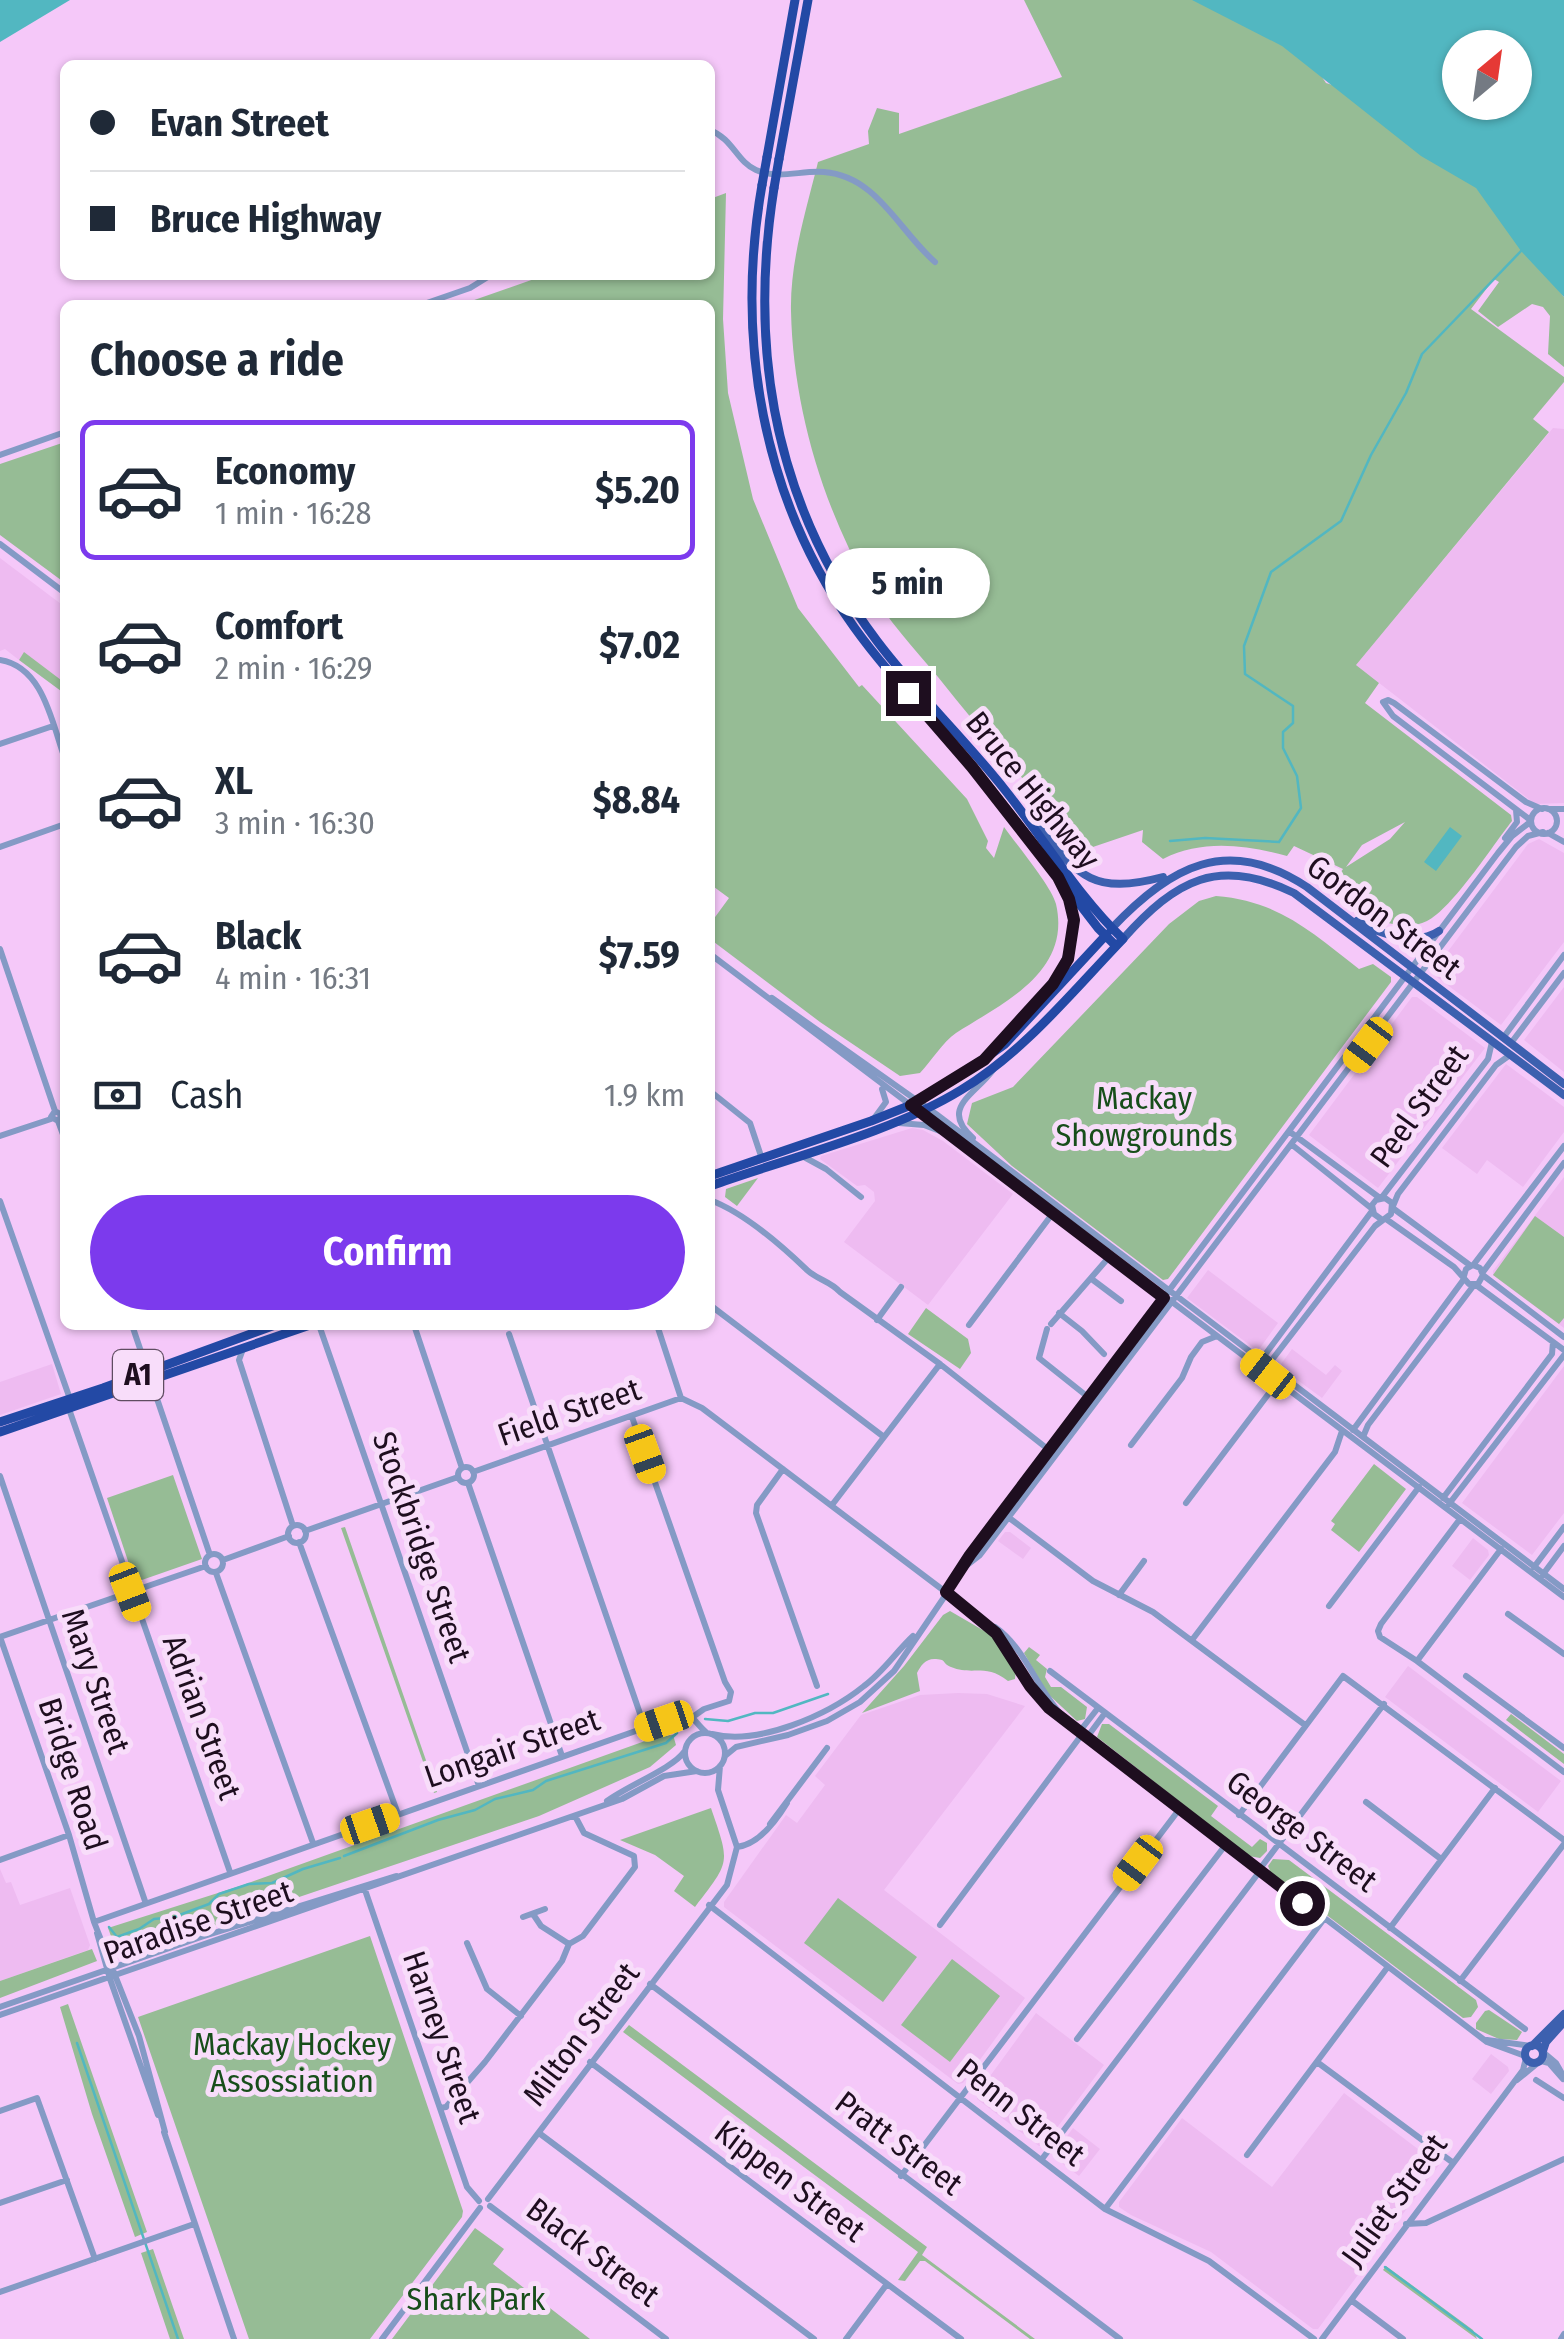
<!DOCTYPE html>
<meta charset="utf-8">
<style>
:root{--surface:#fff;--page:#f2f2f3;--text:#1f2937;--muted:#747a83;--line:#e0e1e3;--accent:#7c3aed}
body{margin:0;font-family:"Fira Sans Condensed",sans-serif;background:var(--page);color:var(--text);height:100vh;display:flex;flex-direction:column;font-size:38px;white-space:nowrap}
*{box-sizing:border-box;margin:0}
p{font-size:32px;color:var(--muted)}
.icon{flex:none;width:55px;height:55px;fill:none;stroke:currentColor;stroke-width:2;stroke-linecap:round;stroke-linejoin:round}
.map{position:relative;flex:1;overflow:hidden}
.drawer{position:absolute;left:60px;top:300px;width:655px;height:1030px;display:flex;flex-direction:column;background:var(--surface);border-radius:15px;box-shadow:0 2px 8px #0004}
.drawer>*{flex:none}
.banner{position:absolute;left:60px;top:60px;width:655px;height:220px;border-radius:15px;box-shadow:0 2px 8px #0004;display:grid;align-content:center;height:220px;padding:0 30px;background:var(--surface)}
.needle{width:65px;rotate:29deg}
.buttons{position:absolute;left:1442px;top:30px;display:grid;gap:20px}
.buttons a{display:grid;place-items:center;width:90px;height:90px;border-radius:50%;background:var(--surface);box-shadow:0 2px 8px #0004;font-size:50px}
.end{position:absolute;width:45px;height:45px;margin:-22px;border:12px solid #1e0e1f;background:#fff;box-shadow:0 0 0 5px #fff}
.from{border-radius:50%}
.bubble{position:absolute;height:70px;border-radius:35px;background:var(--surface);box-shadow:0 2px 8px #0004;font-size:32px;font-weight:700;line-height:70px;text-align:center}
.car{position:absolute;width:30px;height:60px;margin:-30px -15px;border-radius:12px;box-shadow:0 0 8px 2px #0007;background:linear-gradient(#f5c518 24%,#345 0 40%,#f5c518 0 76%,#345 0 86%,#f5c518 0)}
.banner b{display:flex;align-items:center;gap:35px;height:95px;font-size:38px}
.banner b+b{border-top:2px solid var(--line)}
.banner i{width:25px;height:25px;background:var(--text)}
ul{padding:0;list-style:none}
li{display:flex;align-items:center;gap:30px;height:140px;margin:0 20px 15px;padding:0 10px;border:5px solid transparent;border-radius:15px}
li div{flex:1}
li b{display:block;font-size:38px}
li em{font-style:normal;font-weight:700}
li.selected{border-color:var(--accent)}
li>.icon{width:90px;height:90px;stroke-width:1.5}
h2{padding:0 30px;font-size:45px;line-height:120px}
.pay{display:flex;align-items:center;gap:25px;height:110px;padding:0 30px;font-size:38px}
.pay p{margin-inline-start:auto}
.cta{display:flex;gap:20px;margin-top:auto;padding:20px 30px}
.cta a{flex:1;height:115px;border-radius:60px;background:var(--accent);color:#fff;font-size:40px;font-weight:700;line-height:115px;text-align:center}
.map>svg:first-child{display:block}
.built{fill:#eebbf1}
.green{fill:#96bc95;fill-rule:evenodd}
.water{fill:#52b7c1;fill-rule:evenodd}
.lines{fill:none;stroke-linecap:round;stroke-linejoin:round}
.stream{stroke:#52b7c1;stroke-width:2.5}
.minor{stroke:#849ac5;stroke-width:6}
.major{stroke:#3c60af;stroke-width:8}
.highway{stroke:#2349a5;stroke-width:9}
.highway-bridge{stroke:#2349a5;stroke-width:9}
.route{stroke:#1e0e1f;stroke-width:12}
.labels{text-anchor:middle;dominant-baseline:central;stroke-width:10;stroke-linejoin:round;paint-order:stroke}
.shield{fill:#f8ddfa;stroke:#5f4c61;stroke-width:2.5}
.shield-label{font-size:30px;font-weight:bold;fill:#1e0e1f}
.street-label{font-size:32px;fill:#1e0e1f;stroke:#f8ddfa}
.park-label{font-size:32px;fill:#174e1a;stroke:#f8ddfa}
</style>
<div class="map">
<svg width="1564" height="2339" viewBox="0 0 1564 2339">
<rect width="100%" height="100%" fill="#f5c8f9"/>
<!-- built -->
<path class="built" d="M1553,428L1564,429V803L1535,804L1356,665Z
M0,558L65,607V683L24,653L19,660L5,649L0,651Z
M1539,839L1564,853V942L1501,1025L1434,975V970L1528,844Z
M1564,987V1072L1524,1040Z
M1412,997H1417L1485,1048L1378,1188L1309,1135Z
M1506,1064L1564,1107V1132L1523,1187L1487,1160L1477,1174L1442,1148Z
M912,1128L923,1130L943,1141L1013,1194L928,1305L844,1242L875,1201L874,1192L865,1185L857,1186L820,1159L821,1156Z
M1564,1177V1328L1493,1275V1271Z
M1208,1270L1278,1323L1260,1348L1255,1349L1187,1298Z
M1292,1349L1326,1375L1335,1365L1342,1371L1322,1398L1281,1368V1364Z
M52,1364L61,1394L0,1415V1382Z
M1564,1366V1513L1532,1555L1462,1503Z
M1005,1532H1010L1031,1548L1023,1559L998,1541Z
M1473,1538L1488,1550L1489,1555L1470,1580L1452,1566Z
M1408,1666L1561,1781L1538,1812L1385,1697Z
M958,1693L987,1694L1025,1706L884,1890L1025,1998L963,2083L958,2084L724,1907V1902L786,1815L797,1823L825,1785L815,1776L861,1715L920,1695Z
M0,1869L6,1883L11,1882L20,1905L70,1888L90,1945L88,1950L0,1981Z
M1036,2013L1104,2065L1044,2145L1039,2146L977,2099V2094Z
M1491,2054L1508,2067L1509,2071L1491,2094L1472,2079Z
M1344,2093L1439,2165L1318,2329H1313L1211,2252L1131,2215L1119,2207V2202L1182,2118L1272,2187Z
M1073,2128L1100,2149L1079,2176L1055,2158V2153Z"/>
<!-- green -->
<path class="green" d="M1024,0H1198L1308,56L1326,83L1339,87L1459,166L1564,297V367L1548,354L1550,316L1543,307L1532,304L1498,327L1478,311L1499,282L1494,279L1471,309L1564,377V382L1533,419L1549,432L1356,665L1379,683L1365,703L1511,815L1512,821C1493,845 1452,909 1427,921C1396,937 1352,908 1328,891L1343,869L1294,846L1287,856C1245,845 1203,839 1163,859L1142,842L1143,830L1087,849C1034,794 986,737 938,677C915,649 886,619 869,587C822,504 793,406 791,311C790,261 806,211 818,162L869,144L868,131L877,108L899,113V134L1062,77ZM1405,822L1390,839L1346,867L1362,845Z
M726,193L723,319L728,393L753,499L798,608L859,687L862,685L967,799L988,841L986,848L994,858L1004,827C1016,844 1052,887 1056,904C1072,973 1001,1004 956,1033C943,1042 931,1061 920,1073L900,1076L820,1022L710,939V924L729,898L710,884V305H460L537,278V275H710V199Z
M65,442V583L0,535V464Z
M24,652L65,683V694L19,660Z
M1216,896C1279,901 1311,932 1359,969L1373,964L1391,977V982L1168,1279L1163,1280L1012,1166L967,1124L972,1103L1013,1087L1169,924L1199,901Z
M758,1178L737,1206L725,1197L726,1189Z
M1535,1216L1564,1237V1318L1559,1324L1493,1275Z
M926,1308L968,1339L971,1353L960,1369L908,1334Z
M1374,1464L1406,1489L1359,1552L1331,1530L1335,1524L1331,1521Z
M173,1475L202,1559L139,1581L134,1579L107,1498Z
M345,1527L437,1792L434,1793L341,1528Z
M950,1611L993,1636L1016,1669L1015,1679L1008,1681C985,1663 972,1676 951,1667C941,1663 948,1660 936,1659C926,1658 921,1665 917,1673L920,1691L862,1713L904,1666L943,1615Z
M1029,1647L1040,1655L1036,1660L1047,1669L1045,1677L1051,1687H1061L1087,1707L1085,1719L1077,1721L1047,1693L1024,1653Z
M1511,1714L1564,1754V1764L1506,1720Z
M1102,1724H1109L1218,1806L1211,1816L1252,1847L1260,1839L1267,1843V1851L1260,1858L1249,1856L1097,1737Z
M673,1735L676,1745L650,1767L539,1816L119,1958L108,1928L243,1885L659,1736Z
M711,1808C730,1864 731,1860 695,1907L674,1891L684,1876L655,1855L620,1840Z
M1273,1859L1289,1860L1476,2000L1478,2007L1471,2017L1463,2018L1271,1873L1268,1866Z
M838,1898L917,1957L883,2002L804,1943Z
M370,1936L463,2211L462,2217L370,2339H249L138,2017Z
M92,1949L97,1961L0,1998V1981Z
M952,1959L1000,1996L950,2062L901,2025Z
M68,2004L147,2232L135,2237L92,2114L60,2007Z
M1489,2010L1522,2032L1517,2040L1499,2039L1476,2029V2023L1485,2011Z
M629,2025L927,2247L922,2255L1035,2339H1030L925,2261H920L905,2281L898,2280L918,2252L623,2032Z
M475,2228L504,2249L493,2264L590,2339H392Z
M153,2249L184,2339H170L141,2253Z
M1386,2266L1473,2330L1477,2339L1383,2270Z"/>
<!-- water -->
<path class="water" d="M0,0H70L0,42Z
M1192,0H1564V297L1521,251L1476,188L1421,156L1282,46ZM1460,48H1515V102H1460Z
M1450,827L1462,836L1436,871L1424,862Z"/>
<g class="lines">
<!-- stream -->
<path class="stream" d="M1170,841L1205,838L1279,842L1301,808L1297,776L1283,748V732L1293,723V706L1245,674L1244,646L1271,572L1341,521L1371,455L1406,393L1422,354L1521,251
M705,1719L728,1721L755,1713H773L828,1694
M344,1856L438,1820L475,1810L495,1799L533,1790L546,1781L666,1743L677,1733
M109,1927L117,1937L139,1929L154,1919L174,1917L209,1904L219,1894L249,1884L272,1883L303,1869L340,1858
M77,2043L178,2339
M1385,2267L1482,2339"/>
<!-- minor -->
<path class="minor" d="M710,130C733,139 737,162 756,170C779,180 801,170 824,172C877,176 899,231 935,262
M421,305L470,288L491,275
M0,455L65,432
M0,544L65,593
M0,660C44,667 52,724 65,759
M0,744L53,726
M1531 821a13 13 0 1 1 26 0a13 13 0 1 1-26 0Z
M1548,809H1564
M1529,819L1393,716L1383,702L1388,700L1394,703L1526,802L1542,809
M1548,833L1564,842
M1505,838L1517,822L1516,810
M0,847L65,824
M0,949L55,1111L62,1115L58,1121L51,1117L55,1111
M710,954L1564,1597
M772,998L936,1114L1564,1589
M1503,1038L1564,955
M1511,1043L1564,973
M710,1091L750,1123L762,1159
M875,1117L886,1102L882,1089
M58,1121L65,1140
M899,1123L924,1125L945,1133
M1290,1132L1380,1198
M0,1136L51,1119
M973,1138C939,1108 975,1095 993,1070
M1291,1144L1371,1208
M804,1157L826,1169L861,1197
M1382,1197L1488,1059L1492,1042
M710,1200C745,1213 781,1245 807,1270C818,1280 830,1281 840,1292L940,1364L1049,1450
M0,1201L70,1399
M1393,1206L1398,1194L1496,1065L1510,1055
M1394,1209L1471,1266
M1386,1219L1454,1267L1469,1284H1478L1483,1275L1480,1268L1473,1265L1466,1269L1464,1276
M1474,1264L1564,1146
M1483,1272L1564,1163
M1484,1276L1564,1337
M1093,1280L1121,1301
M1476,1285L1564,1350
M710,1305L884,1437
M1059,1313L1082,1331L1104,1354
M877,1320L901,1287
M1051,1324L1110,1256
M132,1325L210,1555
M319,1325L479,1786
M414,1325L462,1468
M657,1325L681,1398L702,1408L984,1621
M969,1325L1053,1213
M1047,1329L1039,1358L1088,1397
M509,1334L645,1728
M243,1349L239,1360L293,1526
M1261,1360L1372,1211
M1268,1365L1375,1226L1391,1214L1392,1203L1385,1198L1376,1200L1372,1205L1374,1214L1381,1219
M69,1409L230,1872
M1353,1430L1464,1279
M1363,1437L1368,1425L1474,1285
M1131,1445L1182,1378L1191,1357L1202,1342L1217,1336
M458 1475a8 8 0 1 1 16 0a8 8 0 1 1-16 0Z
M783,1469L757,1505L756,1513L817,1686
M473,1472L681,1398
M0,1476L145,1901
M468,1483L562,1756
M1443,1498L1552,1354L1553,1342
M1186,1503L1279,1380
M1449,1504L1564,1355
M832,1505L940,1364
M1008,1517L1093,1581L1153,1612L1305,1725
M1460,1519L1381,1624L1378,1631L1380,1637L1417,1661L1564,1772
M288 1534a9 9 0 1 1 18 0a9 9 0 1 1-18 0Z
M305,1531L458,1477
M299,1542L398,1814
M205 1563a9 9 0 1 1 18 0a9 9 0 1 1-18 0Z
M223,1560L289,1536
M967,1565L980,1555L1516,847L1528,836L1543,832
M1534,1567L1564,1527
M216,1573L313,1843
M1541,1577L1564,1546
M1119,1595L1144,1561
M1329,1606L1419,1487
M1508,1614L1564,1654
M984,1621C1013,1650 1025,1688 1057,1714L1487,2042L1525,2056
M995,1627C1024,1647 1036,1686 1059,1712
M0,1637L69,1835L94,1922L139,2036L165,2132
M0,1637L206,1566
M1192,1640L1335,1452L1342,1431
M1417,1661L1501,1549
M1050,1671L1525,2029
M1466,1676L1564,1748
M670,1718C691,1706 693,1722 707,1733
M1080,1731L1098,1708
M685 1753a20 20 0 1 1 40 0a20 20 0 1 1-40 0Z
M712,1734C758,1746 828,1715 864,1686C883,1672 896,1652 913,1636
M1088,1736L1105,1713
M725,1756L736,1747L788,1735L827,1721L860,1702L894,1671L966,1565L970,1555L1498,853L1512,836L1529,823
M607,1801C627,1786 673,1768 684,1752
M1366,1802L1441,1859
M1239,1815L1343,1676L1564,1840
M770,1824L827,1748
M737,1847C758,1845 776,1821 787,1803
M0,1860L69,1835
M1259,1870L1384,1704
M364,1887L467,2187L479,2201
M709,1905L1105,2209L1209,2261L1314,2339
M533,1914L541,1926L569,1944
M523,1917L545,1909
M94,1922L664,1721H687L704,1709L729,1701L731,1692L725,1682L632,1417
M940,1925L1083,1733
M1390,1928L1495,1788
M97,1933L110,1979L158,2115
M467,1943L487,1989L521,2016
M1460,1981L1564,1844
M650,1984L1120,2339
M0,2007L201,1937L396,1876
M0,2015L622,1799L664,1776L697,1771
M1077,2039L1227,1843
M1487,2040L1531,2046
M1543,2052L1556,2063L1564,2077
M1541,2061L1549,2063L1563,2079
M590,2062L961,2339
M1317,2062L1452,2162
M1517,2080L1539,2062
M1536,2080L1564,2098
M440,2108L446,2107L485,2062L562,1961L569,1944L583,1936L635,1867L634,1856L584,1833L575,1816
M0,2111L37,2098L95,2259
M164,2132L234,2339
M539,2133L814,2339
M1247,2155L1387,1968
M1042,2159L1260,1871
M901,2176L1181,1807
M488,2199L727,1885L737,1847L718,1790L720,1766
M0,2203L67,2180
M490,2206L666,2339
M1105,2209L1324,1919
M1406,2224L1426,2223L1564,2159
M0,2292L194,2224
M1351,2300L1403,2339
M382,2339L480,2208
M846,2339L887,2284
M1322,2339L1523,2070L1526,2058
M1561,2339L1564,2334"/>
<!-- major -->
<path class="major" d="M1034,821C1078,875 1090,896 1163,877
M1357,921C1378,934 1418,946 1439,931
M1112,928C1170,867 1227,834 1307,887L1564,1084
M1123,939C1176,880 1218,856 1294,893L1564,1095
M1525 2054a9 9 0 1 1 18 0a9 9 0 1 1-18 0Z
M1532,2046L1564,2014
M1543,2051L1546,2042L1564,2022"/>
<!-- highway -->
<path class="highway" d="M767,157L795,0
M779,159L808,0
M762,185C735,339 762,498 854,627C889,676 933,719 972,766C1015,818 1056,874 1098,928L1116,946
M1043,995C1069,966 1081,934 1067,895
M710,1176L871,1121L911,1105L964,1073L1005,1044L1107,934
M710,1186C788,1158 891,1133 961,1090C1024,1052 1072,992 1123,939C1078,896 1044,839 1005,790C965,739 916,693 877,641C776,507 748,352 774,188
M0,1422L103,1388L275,1325
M0,1432L310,1325"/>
<!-- highway-bridge -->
<path class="highway-bridge" d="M762,185L767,157
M774,188L779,159"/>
</g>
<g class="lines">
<!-- route -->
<path class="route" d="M908,693L972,767L1058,877L1069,899L1074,920L1068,959L1053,984L984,1060L911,1105L1164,1298L970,1555L946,1592L996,1633L1030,1686L1049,1708L1302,1903"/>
</g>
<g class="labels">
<!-- shield labels -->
<rect class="shield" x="113" y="1350" width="50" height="50" rx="8"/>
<g class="shield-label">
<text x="138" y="1375">A1</text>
</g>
<!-- street labels -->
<g class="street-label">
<text transform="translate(1033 790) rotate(51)">Bruce Highway</text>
<text transform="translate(1384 917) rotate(37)">Gordon Street</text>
<text transform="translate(1419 1106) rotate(-54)">Peel Street</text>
<text transform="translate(569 1412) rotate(-19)">Field Street</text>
<text transform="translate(422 1547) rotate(71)">Stockbridge Street</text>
<text transform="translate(96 1681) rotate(71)">Mary Street</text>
<text transform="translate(202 1717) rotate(70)">Adrian Street</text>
<text transform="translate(512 1748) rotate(-19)">Longair Street</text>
<text transform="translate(73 1774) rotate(72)">Bridge Road</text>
<text transform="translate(1302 1831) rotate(37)">George Street</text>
<text transform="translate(198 1922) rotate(-19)">Paradise Street</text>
<text transform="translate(581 2034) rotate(-53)">Milton Street</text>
<text transform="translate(442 2037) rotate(71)">Harney Street</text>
<text transform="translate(1021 2112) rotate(38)">Penn Street</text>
<text transform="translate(899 2143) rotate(37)">Pratt Street</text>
<text transform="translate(790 2181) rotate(37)">Kippen Street</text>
<text transform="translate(1394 2200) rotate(-54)">Juliet Street</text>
<text transform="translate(593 2252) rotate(37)">Black Street</text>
</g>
<!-- park labels -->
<g class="park-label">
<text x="1144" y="1098">Mackay<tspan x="1144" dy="37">Showgrounds</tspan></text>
<text x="292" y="2044">Mackay Hockey<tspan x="292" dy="37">Assossiation</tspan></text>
<text x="476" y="2299">Shark Park</text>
</g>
</g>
</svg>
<div class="buttons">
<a><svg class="needle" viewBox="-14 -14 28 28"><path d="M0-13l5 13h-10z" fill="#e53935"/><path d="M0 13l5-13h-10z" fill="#747a83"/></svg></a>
</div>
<i class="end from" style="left:1302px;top:1903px"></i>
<i class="end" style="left:908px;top:693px"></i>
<div class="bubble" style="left:825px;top:548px;width:165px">5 min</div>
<i class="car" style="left:1368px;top:1045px;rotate:217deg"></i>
<i class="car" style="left:1268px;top:1374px;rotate:308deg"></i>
<i class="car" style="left:645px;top:1454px;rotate:160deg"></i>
<i class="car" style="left:130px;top:1592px;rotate:159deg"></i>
<i class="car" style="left:664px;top:1721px;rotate:251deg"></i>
<i class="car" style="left:370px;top:1824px;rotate:71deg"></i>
<i class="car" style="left:1138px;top:1863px;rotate:217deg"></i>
<div class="banner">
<b><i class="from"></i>Evan Street</b>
<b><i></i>Bruce Highway</b>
</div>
<section class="drawer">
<h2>Choose a ride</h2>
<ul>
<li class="selected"><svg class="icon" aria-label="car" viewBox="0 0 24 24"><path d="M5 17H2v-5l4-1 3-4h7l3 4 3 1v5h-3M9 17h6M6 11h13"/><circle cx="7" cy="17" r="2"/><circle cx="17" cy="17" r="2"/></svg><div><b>Economy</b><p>1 min · 16:28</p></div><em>$5.20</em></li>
<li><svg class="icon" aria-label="car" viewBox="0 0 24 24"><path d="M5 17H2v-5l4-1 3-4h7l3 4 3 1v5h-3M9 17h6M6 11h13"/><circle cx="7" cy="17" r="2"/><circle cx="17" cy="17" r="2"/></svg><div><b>Comfort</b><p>2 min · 16:29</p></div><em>$7.02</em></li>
<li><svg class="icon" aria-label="car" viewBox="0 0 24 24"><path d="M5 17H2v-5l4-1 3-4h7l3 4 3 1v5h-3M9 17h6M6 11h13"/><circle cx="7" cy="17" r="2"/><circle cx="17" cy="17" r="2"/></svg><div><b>XL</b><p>3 min · 16:30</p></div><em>$8.84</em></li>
<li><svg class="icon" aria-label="car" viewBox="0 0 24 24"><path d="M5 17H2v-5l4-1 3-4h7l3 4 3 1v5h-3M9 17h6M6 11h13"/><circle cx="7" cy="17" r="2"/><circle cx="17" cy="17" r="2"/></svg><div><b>Black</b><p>4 min · 16:31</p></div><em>$7.59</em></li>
</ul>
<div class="pay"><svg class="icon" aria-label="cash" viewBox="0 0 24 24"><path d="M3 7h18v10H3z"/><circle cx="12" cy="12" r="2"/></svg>Cash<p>1.9 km</p></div>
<div class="cta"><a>Confirm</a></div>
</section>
</div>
